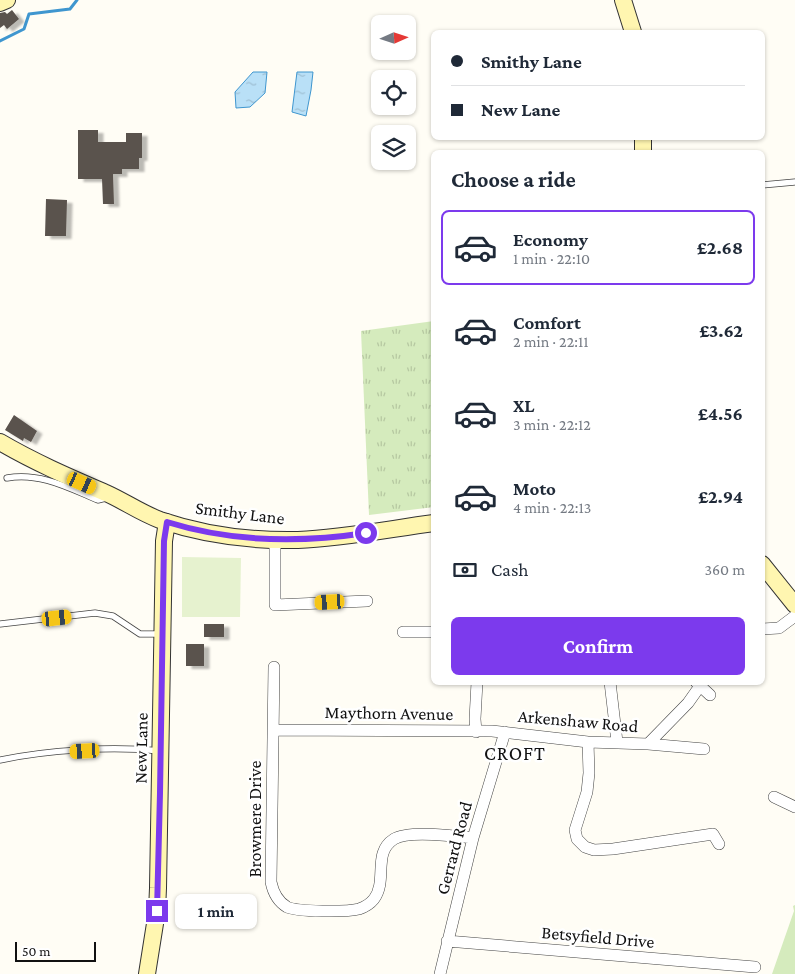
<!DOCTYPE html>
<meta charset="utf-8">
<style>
:root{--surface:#fff;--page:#f2f2f3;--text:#1f2937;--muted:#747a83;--line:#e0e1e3;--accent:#7c3aed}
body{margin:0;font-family:"Crimson Pro",serif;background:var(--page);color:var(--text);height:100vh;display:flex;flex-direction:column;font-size:19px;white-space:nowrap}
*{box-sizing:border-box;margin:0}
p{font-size:16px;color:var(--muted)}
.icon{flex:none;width:28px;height:28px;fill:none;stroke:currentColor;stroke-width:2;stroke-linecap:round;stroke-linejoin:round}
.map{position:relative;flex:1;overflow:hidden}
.panel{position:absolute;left:431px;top:150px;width:334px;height:535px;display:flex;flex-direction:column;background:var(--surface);border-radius:8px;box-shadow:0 1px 4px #0004}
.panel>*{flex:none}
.guide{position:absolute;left:431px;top:30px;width:334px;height:110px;border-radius:8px;box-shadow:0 1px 4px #0004;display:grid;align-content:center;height:110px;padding:0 20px;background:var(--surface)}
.needle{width:32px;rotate:87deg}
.fabs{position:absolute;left:371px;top:15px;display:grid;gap:10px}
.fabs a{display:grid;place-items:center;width:45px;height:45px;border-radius:8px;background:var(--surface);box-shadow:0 1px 4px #0004;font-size:25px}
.scale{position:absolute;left:15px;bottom:12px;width:81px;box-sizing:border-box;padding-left:5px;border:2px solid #111;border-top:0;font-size:14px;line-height:18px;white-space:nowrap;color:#111;-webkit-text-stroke:4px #fff;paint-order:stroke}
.end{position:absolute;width:22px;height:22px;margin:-11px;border:6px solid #7c3aed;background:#fff;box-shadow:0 0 0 2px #fff}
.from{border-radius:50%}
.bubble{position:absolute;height:35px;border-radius:8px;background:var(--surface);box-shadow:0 1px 4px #0004;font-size:16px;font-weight:700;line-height:35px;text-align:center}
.car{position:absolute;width:15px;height:30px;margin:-15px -8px;border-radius:6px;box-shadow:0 0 4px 1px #0007;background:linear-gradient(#f5c518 24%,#345 0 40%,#f5c518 0 76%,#345 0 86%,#f5c518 0)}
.guide b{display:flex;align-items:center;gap:18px;height:48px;font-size:19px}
.guide b+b{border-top:1px solid var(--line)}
.guide i{width:12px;height:12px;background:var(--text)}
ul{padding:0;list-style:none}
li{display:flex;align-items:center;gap:15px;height:75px;margin:0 10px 8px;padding:0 10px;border:2px solid transparent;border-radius:8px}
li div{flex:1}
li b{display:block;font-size:19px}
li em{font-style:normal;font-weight:700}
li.current{border-color:var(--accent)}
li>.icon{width:45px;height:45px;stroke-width:1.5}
h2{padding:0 20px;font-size:22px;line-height:60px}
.pay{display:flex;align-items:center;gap:12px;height:55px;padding:0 20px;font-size:19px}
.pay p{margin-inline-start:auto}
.primary-button{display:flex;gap:10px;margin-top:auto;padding:10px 20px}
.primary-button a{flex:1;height:58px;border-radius:8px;background:var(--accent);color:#fff;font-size:20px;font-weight:700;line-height:58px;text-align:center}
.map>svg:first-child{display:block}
.grass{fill:#d5ebbd}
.park{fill:url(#park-tufts)}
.pitch{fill:#e6f2cf}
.water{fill:url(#water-ripples);stroke:#3f96cf}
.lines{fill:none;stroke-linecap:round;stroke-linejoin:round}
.stream{stroke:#3f96cf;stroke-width:3}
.building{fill:#5a524d;filter:url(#shadow)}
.lane-casing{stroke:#444;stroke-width:7}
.street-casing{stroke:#444;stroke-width:12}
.secondary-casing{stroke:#333;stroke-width:18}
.lane{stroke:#fff;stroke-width:5.5}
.street{stroke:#fff;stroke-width:11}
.secondary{stroke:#fff6b0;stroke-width:16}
.route{stroke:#7c3aed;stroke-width:6}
.labels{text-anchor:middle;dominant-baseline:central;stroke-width:5;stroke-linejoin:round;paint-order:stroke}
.street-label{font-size:18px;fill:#111;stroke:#fff}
.quarter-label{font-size:20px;letter-spacing:1px;fill:#111;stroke:#fff}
</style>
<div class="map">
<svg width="795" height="974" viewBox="0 0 795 974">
<defs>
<pattern id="park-tufts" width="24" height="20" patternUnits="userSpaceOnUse" patternTransform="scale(1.25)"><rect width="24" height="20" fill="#d5ebbd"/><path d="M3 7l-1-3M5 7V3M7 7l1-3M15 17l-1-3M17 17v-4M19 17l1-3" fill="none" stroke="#b6c8a1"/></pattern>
<pattern id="water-ripples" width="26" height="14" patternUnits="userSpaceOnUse" patternTransform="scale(1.25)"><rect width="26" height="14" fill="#b9e0f7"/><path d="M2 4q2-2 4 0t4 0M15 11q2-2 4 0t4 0" fill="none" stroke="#9ebfd3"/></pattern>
<filter id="shadow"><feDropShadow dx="5.5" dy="3" stdDeviation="1" flood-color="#0004"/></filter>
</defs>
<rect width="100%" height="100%" fill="#fffdf5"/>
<!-- grass -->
<path class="grass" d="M795,905V974H772L794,911L793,906Z"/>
<!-- park -->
<path class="park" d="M434,321V507L369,515L361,331Z"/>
<!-- pitch -->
<path class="pitch" d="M182,557L241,558L240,617H182Z"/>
<!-- water -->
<path class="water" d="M253,72H267L265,93L250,107L236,108L235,92Z
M297,72H313L311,90L306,116L292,112Z"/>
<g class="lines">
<!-- stream -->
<path class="stream" d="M0,41L24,29L29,14L70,9L77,0"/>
</g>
<!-- building -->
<path class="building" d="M12,10L19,19L7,29L4,25L0,28V13L5,12L7,14Z
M78,130H98V142H126V133H142V158H139V169H122V174H113L114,204H103L102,179H78Z
M46,199L67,200L66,236H45Z
M14,415L37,431L31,442L24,438L23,441L5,430Z
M204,624H224V637H204Z
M186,644H204V666H186Z"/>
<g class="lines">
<!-- lane casing -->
<g class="lane-casing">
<path id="lane" d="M762,185L795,182
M7,478C40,472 69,488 98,500L106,498
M0,624L95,613L113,616L140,634H160
M0,760C48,750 111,746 160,751"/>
</g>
<!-- street casing -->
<g class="street-casing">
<path id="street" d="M275,539V605L367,601
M762,629L779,628L795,616
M403,632H434
M274,667L271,882C273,892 277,901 287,907C297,912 347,912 359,909C365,907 370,904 374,899C388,880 372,853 394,839C408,830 456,836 473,838
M610,682L617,742
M696,682L710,695
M273,730L492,731L588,742L648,744L704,749
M476,732L475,719L477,682
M588,742L589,773L587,792L575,830L577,839L585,847L594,850L613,849L713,834L719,844
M648,744L688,703L700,686
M774,797L795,807
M447,941L755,967
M440,974L473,838L505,732"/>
</g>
<!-- secondary casing -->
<g class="secondary-casing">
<path id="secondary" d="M623,0L633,32
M0,3L7,0
M643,138V152
M0,442C34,462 69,477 106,493C124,501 141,513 160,520C204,535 252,541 298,540C344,538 389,529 434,523
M762,564L795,605
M147,974L157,911L158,888L164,541L167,522"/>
</g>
<!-- lane -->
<use href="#lane" class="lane"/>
<!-- street -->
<use href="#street" class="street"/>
<!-- secondary -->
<use href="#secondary" class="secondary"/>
</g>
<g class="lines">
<!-- route -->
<path class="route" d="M157,911L160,793L164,541L167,522C231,542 300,543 366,533"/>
</g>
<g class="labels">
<!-- street labels -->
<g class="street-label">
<text transform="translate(240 513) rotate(7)">Smithy Lane</text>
<text transform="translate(389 713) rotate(1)">Maythorn Avenue</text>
<text transform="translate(578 721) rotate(5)">Arkenshaw Road</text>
<text transform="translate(141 748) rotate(-89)">New Lane</text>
<text transform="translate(255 819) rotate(-90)">Browmere Drive</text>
<text transform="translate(454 848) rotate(-75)">Gerrard Road</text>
<text transform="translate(598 937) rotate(5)">Betsyfield Drive</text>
</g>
<!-- quarter labels -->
<g class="quarter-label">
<text x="515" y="753">CROFT</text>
</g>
</g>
</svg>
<div class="fabs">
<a><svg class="needle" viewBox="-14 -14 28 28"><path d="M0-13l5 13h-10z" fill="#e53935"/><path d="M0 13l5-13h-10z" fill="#747a83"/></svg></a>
<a><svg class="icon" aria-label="locate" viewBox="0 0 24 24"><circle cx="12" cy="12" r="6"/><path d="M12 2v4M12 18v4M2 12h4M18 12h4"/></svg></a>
<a><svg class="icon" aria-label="layers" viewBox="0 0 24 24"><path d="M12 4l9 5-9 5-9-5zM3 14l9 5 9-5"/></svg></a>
</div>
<div class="scale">50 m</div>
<i class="end from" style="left:366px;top:533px"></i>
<i class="end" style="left:157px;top:911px"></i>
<div class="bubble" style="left:175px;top:894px;width:82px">1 min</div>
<i class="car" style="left:82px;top:483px;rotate:114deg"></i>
<i class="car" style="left:330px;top:602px;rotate:267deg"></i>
<i class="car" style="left:57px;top:618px;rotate:84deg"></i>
<i class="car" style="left:85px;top:751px;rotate:267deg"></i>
<div class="guide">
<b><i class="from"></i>Smithy Lane</b>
<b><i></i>New Lane</b>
</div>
<section class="panel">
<h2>Choose a ride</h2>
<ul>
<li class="current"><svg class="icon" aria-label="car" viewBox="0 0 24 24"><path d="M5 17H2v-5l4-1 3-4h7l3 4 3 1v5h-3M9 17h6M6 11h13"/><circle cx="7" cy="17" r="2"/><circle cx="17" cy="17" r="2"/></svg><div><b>Economy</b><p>1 min · 22:10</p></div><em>£2.68</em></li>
<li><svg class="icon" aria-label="car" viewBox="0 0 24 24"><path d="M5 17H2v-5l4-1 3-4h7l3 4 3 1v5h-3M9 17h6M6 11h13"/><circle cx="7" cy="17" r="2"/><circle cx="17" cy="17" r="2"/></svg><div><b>Comfort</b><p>2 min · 22:11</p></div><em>£3.62</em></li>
<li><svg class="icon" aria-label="car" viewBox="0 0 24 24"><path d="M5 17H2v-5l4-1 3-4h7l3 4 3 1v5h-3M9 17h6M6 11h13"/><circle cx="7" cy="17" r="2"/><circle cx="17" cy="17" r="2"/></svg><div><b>XL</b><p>3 min · 22:12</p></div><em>£4.56</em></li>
<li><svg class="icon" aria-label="car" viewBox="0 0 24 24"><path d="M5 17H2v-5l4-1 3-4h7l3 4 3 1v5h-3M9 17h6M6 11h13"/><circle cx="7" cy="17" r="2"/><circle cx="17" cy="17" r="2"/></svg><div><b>Moto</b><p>4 min · 22:13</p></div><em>£2.94</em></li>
</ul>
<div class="pay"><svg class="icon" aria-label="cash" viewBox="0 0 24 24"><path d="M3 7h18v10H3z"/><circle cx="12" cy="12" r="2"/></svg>Cash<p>360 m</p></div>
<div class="primary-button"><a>Confirm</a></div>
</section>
</div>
